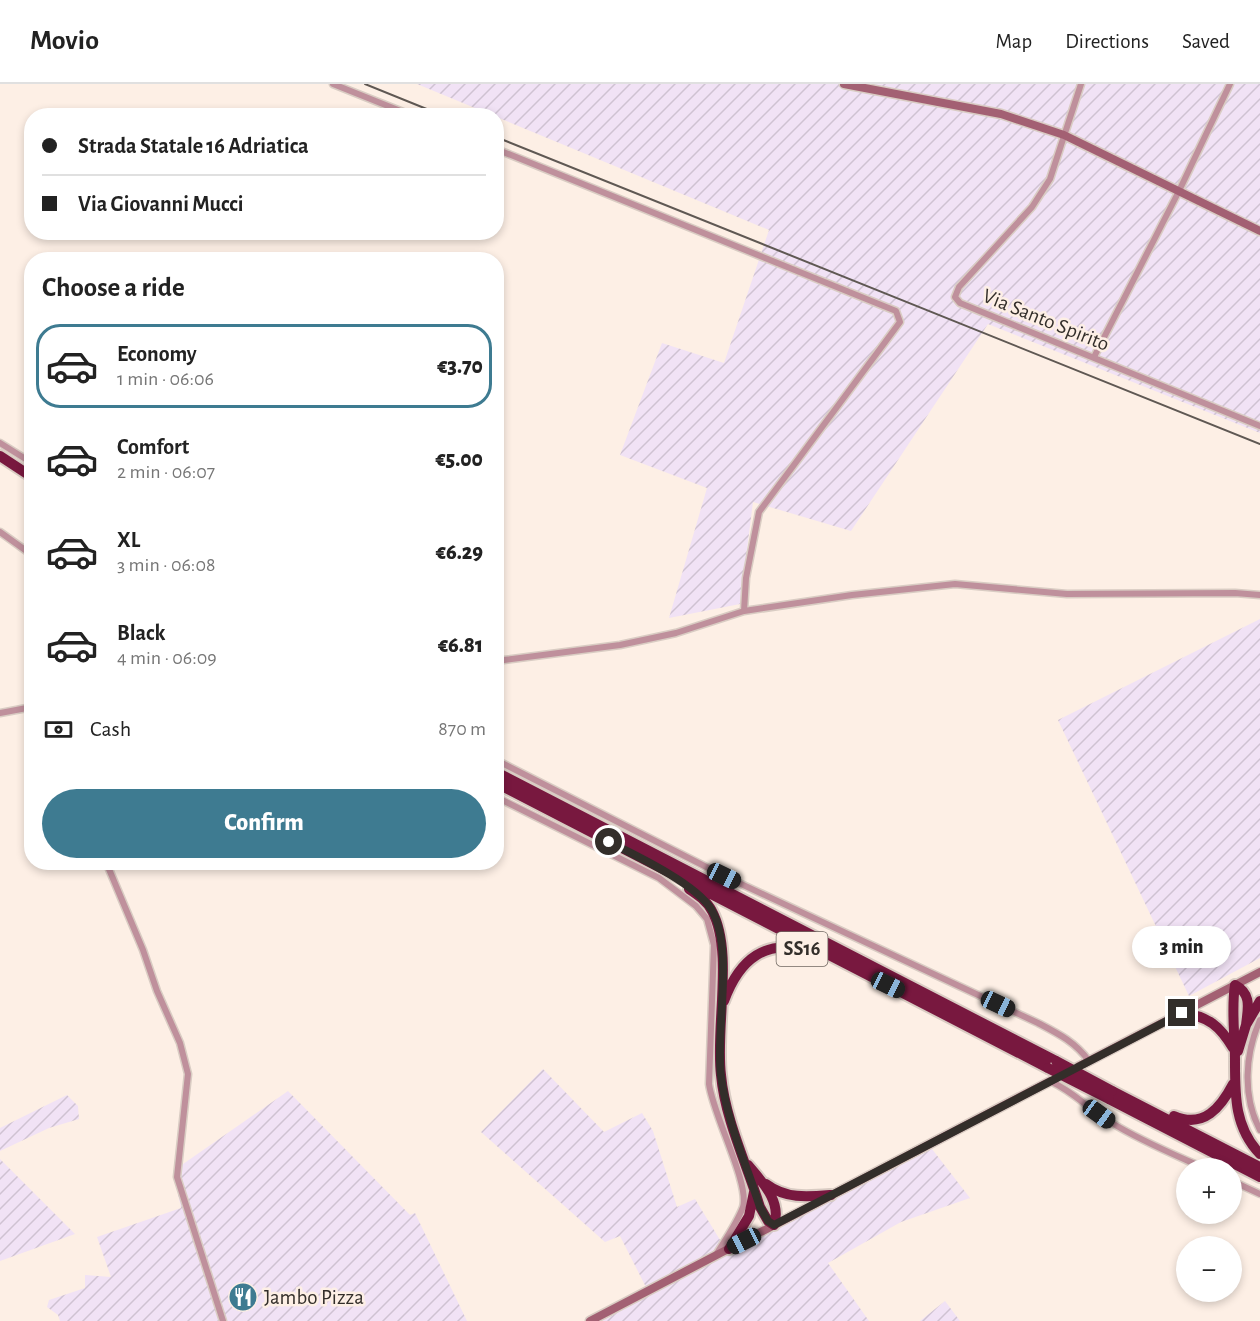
<!DOCTYPE html>
<meta charset="utf-8">
<style>
:root{--surface:#fff;--page:#f2f2f2;--text:#222;--muted:#767676;--line:#e0e0e0;--accent:#3e7b91}
body{margin:0;font-family:"Alegreya Sans",sans-serif;background:var(--page);color:var(--text);height:100vh;display:flex;flex-direction:column;font-size:22px;white-space:nowrap}
*{box-sizing:border-box;margin:0}
p{font-size:20px;color:var(--muted)}
.icon{flex:none;width:33px;height:33px;fill:none;stroke:currentColor;stroke-width:2;stroke-linecap:round;stroke-linejoin:round}
.map{position:relative;flex:1;overflow:hidden}
.details{position:absolute;left:24px;top:168px;width:480px;height:618px;display:flex;flex-direction:column;background:var(--surface);border-radius:24px;box-shadow:0 3px 9px #0003}
.details>*{flex:none}
.banner{position:absolute;left:24px;top:24px;width:480px;height:132px;border-radius:24px;box-shadow:0 3px 9px #0003;display:grid;align-content:center;height:132px;padding:0 18px;background:var(--surface)}
.controls{position:absolute;left:1176px;top:1074px;display:grid;gap:12px}
.controls a{display:grid;place-items:center;width:66px;height:66px;border-radius:50%;background:var(--surface);box-shadow:0 3px 9px #0003;font-size:30px}
.end{position:absolute;width:27px;height:27px;margin:-14px;border:8px solid #332e2a;background:#fff;box-shadow:0 0 0 3px #fff}
.from{border-radius:50%}
.bubble{position:absolute;height:42px;border-radius:21px;background:var(--surface);box-shadow:0 3px 9px #0003;font-size:20px;font-weight:800;line-height:42px;text-align:center}
.car{position:absolute;width:18px;height:36px;margin:-18px -9px;border-radius:8px;box-shadow:0 0 4px 2px #0007;background:linear-gradient(#222 24%,#8ab4d8 0 40%,#222 0 76%,#8ab4d8 0 86%,#222 0)}
.banner b{display:flex;align-items:center;gap:21px;height:57px;font-size:22px}
.banner b+b{border-top:2px solid var(--line)}
.banner i{width:15px;height:15px;background:var(--text)}
ul{padding:0;list-style:none}
li{display:flex;align-items:center;gap:18px;height:84px;margin:0 12px 9px;padding:0 6px;border:3px solid transparent;border-radius:24px}
li div{flex:1}
li b{display:block;font-size:22px}
li em{font-style:normal;font-weight:800}
li.on{border-color:var(--accent)}
li>.icon{width:54px;height:54px;stroke-width:1.5}
h2{padding:0 18px;font-size:27px;line-height:72px}
.pay{display:flex;align-items:center;gap:15px;height:66px;padding:0 18px;font-size:22px}
.pay p{margin-inline-start:auto}
.action{display:flex;gap:12px;margin-top:auto;padding:12px 18px}
.action a{flex:1;height:69px;border-radius:36px;background:var(--accent);color:#fff;font-size:24px;font-weight:800;line-height:69px;text-align:center}
header{display:flex;align-items:center;gap:36px;box-sizing:border-box;height:84px;padding:0 30px;background:var(--surface);border-bottom:2px solid var(--line)}
header strong{font-size:28px}
nav{display:flex;gap:33px;margin-inline-start:auto;font-size:21px}
.map>svg:first-child{display:block}
.industrial{fill:url(#industrial-furrows)}
.lines{fill:none;stroke-linecap:round;stroke-linejoin:round}
.street-casing{stroke:#d9ccc3;stroke-width:9}
.secondary-casing{stroke:#d9ccc3;stroke-width:11}
.highway-casing{stroke:#d9ccc3;stroke-width:14}
.street{stroke:#bf909c;stroke-width:6}
.secondary{stroke:#a36073;stroke-width:8}
.highway{stroke:#78183f;stroke-width:10}
.rail{stroke:#5f5853;stroke-width:2}
.highway-bridge-casing{stroke:#d9ccc3;stroke-width:14;stroke-linecap:butt}
.highway-bridge{stroke:#78183f;stroke-width:10}
.route{stroke:#332e2a;stroke-width:8}
.labels{text-anchor:middle;dominant-baseline:central;stroke-width:5;stroke-linejoin:round;paint-order:stroke}
.shield{fill:#fdefe5;stroke:#706862;stroke-width:1.5}
.shield-label{font-size:20px;font-weight:bold;fill:#332e2a}
.street-label{font-size:21px;fill:#332e2a;stroke:#fdefe5}
.poi-label{font-size:21px;fill:#332e2a;stroke:#fdefe5;text-anchor:start}
</style>
<header>
<strong>Movio</strong>
<nav><a>Map</a><a>Directions</a><a>Saved</a></nav>
</header>
<div class="map">
<svg width="1260" height="1237" viewBox="0 0 1260 1237">
<defs>
<pattern id="industrial-furrows" width="10" height="10" patternUnits="userSpaceOnUse" patternTransform="scale(1.5)"><rect width="10" height="10" fill="#f1e2f5"/><path d="M-1 1l2-2M0 10L10 0M9 11l2-2" fill="none" stroke="#cfc2d2"/></pattern>
</defs>
<rect width="100%" height="100%" fill="#fdefe5"/>
<!-- industrial -->
<path class="industrial" d="M417,0H1260V349L988,240L851,447L753,418L740,520L669,534L707,404L620,371L662,259L724,279L769,146Z
M1260,535V874L1189,912L1058,636Z
M543,985L604,1048L642,1029L653,1047L677,1123L695,1115L728,1169L932,1065L970,1114L901,1138L828,1179L869,1237H602L650,1211L620,1152L605,1158L481,1048Z
M288,1007L410,1131L415,1129L467,1237H60L58,1231L47,1223L49,1216L85,1204V1191L111,1193L97,1153L181,1124L173,1087Z
M67,1011L78,1022L79,1035L49,1044L0,1067V1044Z
M0,1075L75,1150L0,1177Z
M945,1217L960,1237H920Z"/>
<g class="lines">
<!-- street casing -->
<g class="street-casing">
<path id="street" d="M333,0L413,32
M1081,0L1050,95L1032,123L959,203L955,213L960,219L1260,342
M496,65L896,227L900,238L759,428L746,494L744,527
M1094,273L1179,107L1230,0
M0,359L32,379
M0,448L32,471
M496,577L620,561L676,549L744,527L852,511L955,500L1067,510L1235,509L1260,511
M0,629L32,623
M496,676L724,792L1038,939C1059,950 1075,958 1089,977
M496,713L659,794L696,822L707,835L714,861L709,1000C713,1031 750,1100 743,1123C737,1139 725,1156 716,1171
M106,778L143,866L157,907L180,959L188,990L177,1093L223,1237
M1260,936C1245,970 1242,1012 1260,1046
M1050,997C1074,1008 1090,1026 1112,1039C1141,1057 1173,1070 1204,1084
M1232,1097L1260,1110"/>
</g>
<!-- secondary casing -->
<g class="secondary-casing">
<path id="secondary" d="M844,0L1001,30L1064,51L1260,147
M590,1237L1260,888"/>
</g>
<!-- highway casing -->
<g class="highway-casing">
<path id="highway" d="M0,372L32,393
M496,688L1056,977
M496,699L1048,984
M689,805C698,811 707,817 712,827C734,868 715,944 721,991C725,1035 747,1081 760,1123L768,1137L774,1141C782,1117 762,1098 748,1081
M724,917C739,876 766,852 812,869
M1182,929C1208,932 1220,942 1233,964
M1246,941C1248,924 1252,910 1235,901C1231,926 1235,950 1235,975C1235,1010 1234,1043 1260,1070
M1238,967L1246,941L1260,917
M1112,1007L1260,1083
M1109,1015L1260,1093
M1174,1032C1204,1045 1221,1023 1233,1000
M766,1100C786,1115 807,1113 831,1111
M729,1165L749,1132L754,1108"/>
</g>
<!-- street -->
<use href="#street" class="street"/>
<!-- secondary -->
<use href="#secondary" class="secondary"/>
<!-- highway -->
<use href="#highway" class="highway"/>
<!-- rail -->
<path class="rail" d="M365,0L444,32
M496,53L1260,360"/>
<!-- highway-bridge casing -->
<g class="highway-bridge-casing">
<path id="highway-bridge" d="M1056,977L1112,1007
M1048,984L1109,1015"/>
</g>
<!-- highway-bridge -->
<use href="#highway-bridge" class="highway-bridge"/>
</g>
<g class="lines">
<!-- route -->
<path class="route" d="M609,758C637,772 696,800 711,825C735,864 715,946 721,992C727,1038 746,1080 760,1123L768,1137L774,1141L1182,929"/>
</g>
<!-- icons -->
<defs>
<g id="restaurant-disc" transform="scale(1.5)"><circle r="9.5" fill="#3e7b91" stroke="#fdefe5"/><path d="M-5-6h1v4h1v-4h1v4h1v-4h1v5L-1.5 .5V6h-2V.5L-5-1ZM5-6V6H3V1.5H1.5Q1.5-4 5-6Z" fill="#fff"/></g>
</defs>
<g fill-rule="evenodd">
<use href="#restaurant-disc" x="243" y="1213"/>
</g>
<g class="labels">
<!-- shield labels -->
<rect class="shield" x="776.5" y="848" width="51" height="34" rx="4.5"/>
<g class="shield-label">
<text x="802" y="865">SS16</text>
</g>
<!-- street labels -->
<g class="street-label">
<text transform="translate(1046 236) rotate(22)">Via Santo Spirito</text>
</g>
<!-- poi labels -->
<g class="poi-label">
<text x="264" y="1213">Jambo Pizza</text>
</g>
</g>
</svg>
<div class="controls">
<a>+</a>
<a>−</a>
</div>
<i class="end from" style="left:609px;top:758px"></i>
<i class="end" style="left:1182px;top:929px"></i>
<div class="bubble" style="left:1132px;top:842px;width:99px">3 min</div>
<i class="car" style="left:724px;top:792px;rotate:116deg"></i>
<i class="car" style="left:888px;top:901px;rotate:116deg"></i>
<i class="car" style="left:998px;top:920px;rotate:115deg"></i>
<i class="car" style="left:1099px;top:1030px;rotate:126deg"></i>
<i class="car" style="left:744px;top:1157px;rotate:243deg"></i>
<div class="banner">
<b><i class="from"></i>Strada Statale 16 Adriatica</b>
<b><i></i>Via Giovanni Mucci</b>
</div>
<section class="details">
<h2>Choose a ride</h2>
<ul>
<li class="on"><svg class="icon" aria-label="car" viewBox="0 0 24 24"><path d="M5 17H2v-5l4-1 3-4h7l3 4 3 1v5h-3M9 17h6M6 11h13"/><circle cx="7" cy="17" r="2"/><circle cx="17" cy="17" r="2"/></svg><div><b>Economy</b><p>1 min · 06:06</p></div><em>€3.70</em></li>
<li><svg class="icon" aria-label="car" viewBox="0 0 24 24"><path d="M5 17H2v-5l4-1 3-4h7l3 4 3 1v5h-3M9 17h6M6 11h13"/><circle cx="7" cy="17" r="2"/><circle cx="17" cy="17" r="2"/></svg><div><b>Comfort</b><p>2 min · 06:07</p></div><em>€5.00</em></li>
<li><svg class="icon" aria-label="car" viewBox="0 0 24 24"><path d="M5 17H2v-5l4-1 3-4h7l3 4 3 1v5h-3M9 17h6M6 11h13"/><circle cx="7" cy="17" r="2"/><circle cx="17" cy="17" r="2"/></svg><div><b>XL</b><p>3 min · 06:08</p></div><em>€6.29</em></li>
<li><svg class="icon" aria-label="car" viewBox="0 0 24 24"><path d="M5 17H2v-5l4-1 3-4h7l3 4 3 1v5h-3M9 17h6M6 11h13"/><circle cx="7" cy="17" r="2"/><circle cx="17" cy="17" r="2"/></svg><div><b>Black</b><p>4 min · 06:09</p></div><em>€6.81</em></li>
</ul>
<div class="pay"><svg class="icon" aria-label="cash" viewBox="0 0 24 24"><path d="M3 7h18v10H3z"/><circle cx="12" cy="12" r="2"/></svg>Cash<p>870 m</p></div>
<div class="action"><a>Confirm</a></div>
</section>
</div>
